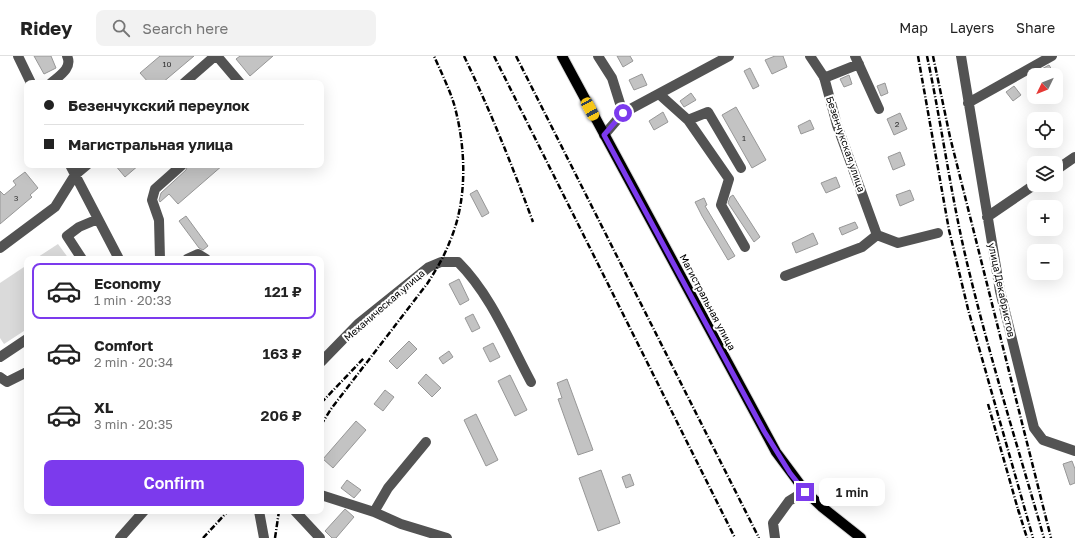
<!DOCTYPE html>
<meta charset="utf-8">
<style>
:root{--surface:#fff;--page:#f2f2f2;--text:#222;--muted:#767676;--line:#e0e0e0;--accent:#7c3aed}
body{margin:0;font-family:"Golos Text",sans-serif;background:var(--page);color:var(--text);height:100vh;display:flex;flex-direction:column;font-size:15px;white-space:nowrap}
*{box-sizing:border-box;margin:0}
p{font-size:13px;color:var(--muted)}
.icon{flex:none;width:22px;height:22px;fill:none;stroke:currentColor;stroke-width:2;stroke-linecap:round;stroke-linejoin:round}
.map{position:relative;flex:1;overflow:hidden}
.side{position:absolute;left:24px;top:200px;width:300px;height:258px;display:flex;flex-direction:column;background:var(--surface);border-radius:8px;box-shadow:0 4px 16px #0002}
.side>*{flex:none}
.hud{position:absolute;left:24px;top:24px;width:300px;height:88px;border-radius:8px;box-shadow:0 4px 16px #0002;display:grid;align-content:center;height:88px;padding:0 20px;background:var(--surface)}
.needle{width:26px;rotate:227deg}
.buttons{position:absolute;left:1027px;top:12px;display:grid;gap:8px}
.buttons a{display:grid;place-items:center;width:36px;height:36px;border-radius:8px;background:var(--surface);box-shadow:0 4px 16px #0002;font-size:20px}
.end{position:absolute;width:18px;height:18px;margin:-9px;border:5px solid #7c3aed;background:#fff;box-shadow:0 0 0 2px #fff}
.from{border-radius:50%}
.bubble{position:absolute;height:28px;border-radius:8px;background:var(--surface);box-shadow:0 4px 16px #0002;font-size:13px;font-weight:600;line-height:28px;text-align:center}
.car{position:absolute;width:12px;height:24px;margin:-12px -6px;border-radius:5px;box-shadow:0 0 3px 1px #0007;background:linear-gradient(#f5c518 24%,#345 0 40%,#f5c518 0 76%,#345 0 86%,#f5c518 0)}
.hud b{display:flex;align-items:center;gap:14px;height:38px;font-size:15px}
.hud b+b{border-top:1px solid var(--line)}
.hud i{width:10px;height:10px;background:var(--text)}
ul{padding:7px 0 0;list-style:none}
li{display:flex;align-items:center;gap:12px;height:56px;margin:0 8px 6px;padding:0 12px;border:2px solid transparent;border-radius:8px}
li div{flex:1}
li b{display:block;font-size:15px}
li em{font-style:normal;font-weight:600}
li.selected{border-color:var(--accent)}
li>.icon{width:36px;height:36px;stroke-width:1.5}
.action{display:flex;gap:8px;margin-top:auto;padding:8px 20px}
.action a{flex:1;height:46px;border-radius:8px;background:var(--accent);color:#fff;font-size:16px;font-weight:600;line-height:46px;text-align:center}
header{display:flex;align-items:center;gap:24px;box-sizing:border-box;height:56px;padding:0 20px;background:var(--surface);border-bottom:1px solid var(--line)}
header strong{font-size:19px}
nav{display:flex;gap:22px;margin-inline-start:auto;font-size:14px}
.search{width:280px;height:36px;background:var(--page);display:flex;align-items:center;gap:10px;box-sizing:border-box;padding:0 14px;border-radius:8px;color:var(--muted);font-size:15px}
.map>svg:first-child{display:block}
.green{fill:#dadada}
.building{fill:#c3c3c3;stroke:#979797}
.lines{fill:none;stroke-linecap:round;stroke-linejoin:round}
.major-casing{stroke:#dbdbdb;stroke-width:12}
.minor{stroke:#535353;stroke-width:10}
.major{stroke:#000;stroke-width:10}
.rail{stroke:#000;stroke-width:2.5;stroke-dasharray:6 2 1 2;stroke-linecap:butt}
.route{stroke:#7c3aed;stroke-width:5}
.labels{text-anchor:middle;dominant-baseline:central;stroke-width:4;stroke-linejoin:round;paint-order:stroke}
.number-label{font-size:8px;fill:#313131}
.street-label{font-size:10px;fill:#000;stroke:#fff}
</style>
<header>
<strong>Ridey</strong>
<div class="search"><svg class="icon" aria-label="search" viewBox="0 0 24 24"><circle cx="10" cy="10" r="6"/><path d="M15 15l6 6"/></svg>Search here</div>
<nav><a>Map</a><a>Layers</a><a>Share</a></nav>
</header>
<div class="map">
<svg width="1075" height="482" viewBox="0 0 1075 482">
<rect width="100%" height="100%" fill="#fff"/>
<!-- green -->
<path class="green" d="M58,188L69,203H35Z
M27,209V273L4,288L0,282V227Z"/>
<!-- building -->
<path class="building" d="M34,0H51L56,12L44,18Z
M160,0H194L162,27H149L140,17Z
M240,0H273L250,20L236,3Z
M617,0H630L633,5L623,11Z
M775,0H783L787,11L772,18L765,4Z
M1049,9L1052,14L1043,19H1031Z
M750,12L759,30L753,33L744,15Z
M642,18L647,29L634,34L629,24Z
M849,19L852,28L844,31L840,23Z
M885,27L888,37L881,40L877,30Z
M1014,30L1021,39L1013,45L1006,36Z
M691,37L696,44L684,51L680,45Z
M736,51L766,104L752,112L722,59Z
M663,56L668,66L654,74L649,65Z
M900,57L907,73L894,79L887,63Z
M810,64L814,73L801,78L798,70Z
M900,96L905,109L893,114L888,101Z
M115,109H139L125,121Z
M188,109H223L178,148L169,138L160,146L159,144L161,137L186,114Z
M25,116L38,132L30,139L32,141L0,168V135L4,139L16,129L13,125Z
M836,121L840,131L826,137L821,127Z
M477,134L489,157L482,161L470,138Z
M910,134L914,144L900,150L896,139Z
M733,139L760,181L754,186L728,147L730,141Z
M704,142L707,149L705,150L735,200L728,204L702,160L695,146Z
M186,160L208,190L203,194L199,192L179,165Z
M855,166L858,172L842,179L839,172Z
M813,177L818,188L796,197L792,187Z
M459,223L469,244L460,249L449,228Z
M473,258L480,272L472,276L465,262Z
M409,285L417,293L397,313L389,305Z
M493,287L500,301L490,306L483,292Z
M449,295L453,301L443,308L439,302Z
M426,318L441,332L432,341L418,327Z
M510,319L527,354L515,360L498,325Z
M567,323L593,394L578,399L558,343L562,342L557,327Z
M385,334L394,341L383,355L374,348Z
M476,358L498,404L486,410L464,364Z
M356,365L366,374L333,412L323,403Z
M1072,405L1075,413V427L1070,429L1063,408Z
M601,414L620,467L598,475L579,422Z
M630,418L634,429L626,432L622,421Z
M347,424L361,434L354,442L341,432Z
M345,453L354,461L336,482H332L325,475Z"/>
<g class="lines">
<!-- major casing -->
<g class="major-casing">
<path id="major" d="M562,0L776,396L805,435L822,451L861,482"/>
</g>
<!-- minor -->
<path class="minor" d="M18,0L31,27
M217,0L240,27
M598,0L612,22L623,57
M810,0L824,21L837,69L877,179
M855,0L879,53
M961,0L1000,235L1034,372L1043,384L1075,395
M824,22L859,8
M51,27C59,20 73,12 67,0
M184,27L215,0
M659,38L688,64L729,123L721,149L745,191
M968,47L1052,0
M688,64L708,56L741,112
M604,79L623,57L729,0
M70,109L119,203
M1056,114L1075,101
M987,161L1034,129
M877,179L898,187L938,177
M0,192L55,151L75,119L87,109
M82,203L67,180L79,171L98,163
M160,203L159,164L152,144L155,133L182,109
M187,203L198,198L206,203
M785,220L862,191L877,179
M0,301L27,283
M321,306L358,268L429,211L441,206H458C491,239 509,285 531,326
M0,321L7,326L27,316
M321,439L374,456L401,468L447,482
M259,455L264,482
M295,455L320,482
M374,456L388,432L426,386
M120,482L144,455
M775,482L773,467L789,445L805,435"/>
<!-- major -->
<use href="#major" class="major"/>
<!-- rail -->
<path class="rail" d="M464,0C490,54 512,109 533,166
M494,0L735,482
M516,0L759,482
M918,0L949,174L968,253L1033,482
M927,0C942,70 951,141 968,211C990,302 1018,392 1044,482
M933,0L950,81L1051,482
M321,347L364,302
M988,348L1019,457
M321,369L331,353L427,228C436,214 444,201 450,185C468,143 466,91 454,48C449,32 441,16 434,0
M1018,453L1027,482
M203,482L228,455
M275,482L279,455"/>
</g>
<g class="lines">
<!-- route -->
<path class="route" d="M623,57L604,79L764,375L790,417L805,436"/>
</g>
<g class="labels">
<!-- number labels -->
<g class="number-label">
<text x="167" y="8">10</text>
<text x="897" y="68">2</text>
<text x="744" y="82">1</text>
<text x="16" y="142">3</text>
</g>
<!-- street labels -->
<g class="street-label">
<text transform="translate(846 88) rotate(71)">Безенчукская улица</text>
<text transform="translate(1002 234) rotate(78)">улица Декабристов</text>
<text transform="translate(708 246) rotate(62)">Магистральная улица</text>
<text transform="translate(384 249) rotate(-41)">Механическая улица</text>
</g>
</g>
</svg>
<div class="buttons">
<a><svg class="needle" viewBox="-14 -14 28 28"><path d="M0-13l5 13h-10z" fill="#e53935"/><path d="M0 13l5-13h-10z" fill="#767676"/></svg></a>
<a><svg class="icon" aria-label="locate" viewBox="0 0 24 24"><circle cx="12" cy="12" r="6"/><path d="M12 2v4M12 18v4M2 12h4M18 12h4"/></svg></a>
<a><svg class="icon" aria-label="layers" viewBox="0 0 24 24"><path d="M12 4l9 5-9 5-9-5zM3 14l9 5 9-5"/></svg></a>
<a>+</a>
<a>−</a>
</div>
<i class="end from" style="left:623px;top:57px"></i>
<i class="end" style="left:805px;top:436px"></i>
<div class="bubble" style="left:819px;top:422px;width:66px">1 min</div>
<i class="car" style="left:590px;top:53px;rotate:152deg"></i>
<div class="hud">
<b><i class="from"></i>Безенчукский переулок</b>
<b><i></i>Магистральная улица</b>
</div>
<section class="side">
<ul>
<li class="selected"><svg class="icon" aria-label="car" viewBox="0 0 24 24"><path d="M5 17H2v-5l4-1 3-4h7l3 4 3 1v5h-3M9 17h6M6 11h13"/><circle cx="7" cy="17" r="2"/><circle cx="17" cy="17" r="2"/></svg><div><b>Economy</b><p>1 min · 20:33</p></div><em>121 ₽</em></li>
<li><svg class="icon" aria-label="car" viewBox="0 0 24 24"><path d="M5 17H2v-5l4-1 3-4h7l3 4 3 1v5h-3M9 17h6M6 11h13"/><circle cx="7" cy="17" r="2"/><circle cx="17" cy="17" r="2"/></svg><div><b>Comfort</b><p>2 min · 20:34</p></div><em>163 ₽</em></li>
<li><svg class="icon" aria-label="car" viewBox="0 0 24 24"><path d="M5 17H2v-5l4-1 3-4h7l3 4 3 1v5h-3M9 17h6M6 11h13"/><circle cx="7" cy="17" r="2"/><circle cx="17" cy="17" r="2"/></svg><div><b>XL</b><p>3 min · 20:35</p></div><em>206 ₽</em></li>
</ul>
<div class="action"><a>Confirm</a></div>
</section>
</div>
